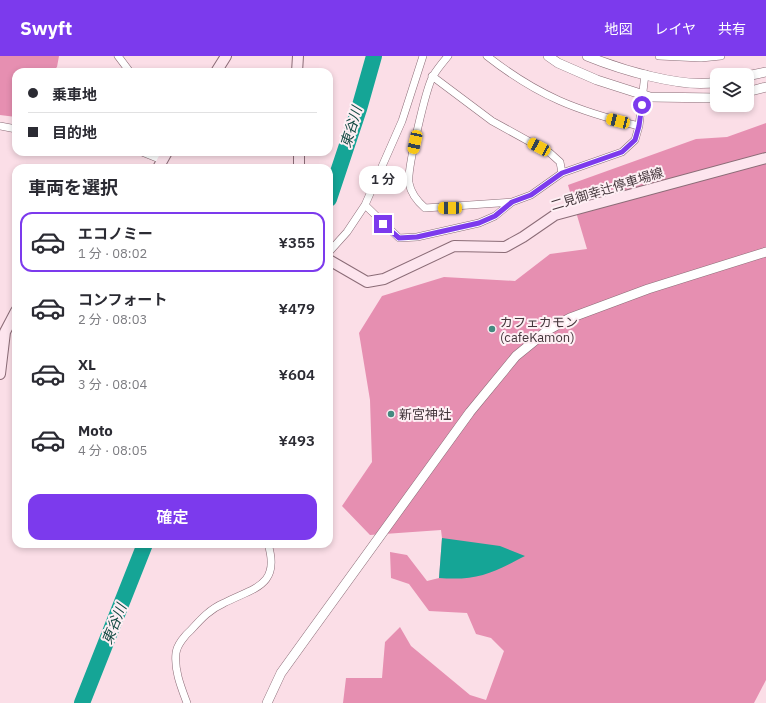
<!DOCTYPE html>
<html lang="ja">
<meta charset="utf-8">
<style>
:root{--surface:#fff;--page:#f2f2f3;--text:#2b2b33;--muted:#7c7c81;--line:#e1e1e2;--accent:#7c3aed}
body{margin:0;font-family:"IBM Plex Sans","Noto Sans JP",sans-serif;background:var(--page);color:var(--text);height:100vh;display:flex;flex-direction:column;font-size:15px;white-space:nowrap}
*{box-sizing:border-box;margin:0}
p{font-size:13px;color:var(--muted)}
.icon{flex:none;width:22px;height:22px;fill:none;stroke:currentColor;stroke-width:2;stroke-linecap:round;stroke-linejoin:round}
.map{position:relative;flex:1;overflow:hidden}
.panel{position:absolute;left:12px;top:108px;width:321px;height:384px;display:flex;flex-direction:column;background:var(--surface);border-radius:12px;box-shadow:0 2px 6px #0003}
.panel>*{flex:none}
.hud{position:absolute;left:12px;top:12px;width:321px;height:88px;border-radius:12px;box-shadow:0 2px 6px #0003;display:grid;align-content:center;height:88px;padding:0 16px;background:var(--surface)}
.tools{position:absolute;left:710px;top:12px;display:grid;gap:8px}
.tools a{display:grid;place-items:center;width:44px;height:44px;border-radius:8px;background:var(--surface);box-shadow:0 2px 6px #0003;font-size:20px}
.end{position:absolute;width:18px;height:18px;margin:-9px;border:5px solid #7c3aed;background:#fff;box-shadow:0 0 0 2px #fff}
.from{border-radius:50%}
.bubble{position:absolute;height:28px;border-radius:12px;background:var(--surface);box-shadow:0 2px 6px #0003;font-size:13px;font-weight:600;line-height:28px;text-align:center}
.car{position:absolute;width:12px;height:24px;margin:-12px -6px;border-radius:5px;box-shadow:0 0 3px 1px #0007;background:linear-gradient(#f5c518 24%,#345 0 40%,#f5c518 0 76%,#345 0 86%,#f5c518 0)}
.hud b{display:flex;align-items:center;gap:14px;height:38px;font-size:15px}
.hud b+b{border-top:1px solid var(--line)}
.hud i{width:10px;height:10px;background:var(--text)}
ul{padding:0;list-style:none}
li{display:flex;align-items:center;gap:12px;height:60px;margin:0 8px 6px;padding:0 8px;border:2px solid transparent;border-radius:12px}
li div{flex:1}
li b{display:block;font-size:15px}
li em{font-style:normal;font-weight:600}
li.current{border-color:var(--accent)}
li>.icon{width:36px;height:36px;stroke-width:1.5}
h2{padding:0 16px;font-size:18px;line-height:48px}
.action{display:flex;gap:8px;margin-top:auto;padding:8px 16px}
.action a{flex:1;height:46px;border-radius:12px;background:var(--accent);color:#fff;font-size:16px;font-weight:600;line-height:46px;text-align:center}
header{display:flex;align-items:center;gap:24px;box-sizing:border-box;height:56px;padding:0 20px;background:var(--accent);color:#fff}
header strong{font-size:19px}
nav{display:flex;gap:22px;margin-inline-start:auto;font-size:14px}
.map>svg:first-child{display:block}
.forest{fill:#e68fb1}
.water{fill:#15a596}
.lines{fill:none;stroke-linecap:round;stroke-linejoin:round}
.river{stroke:#15a596;stroke-width:16}
.minor-casing{stroke:#8b6c77;stroke-width:8}
.tertiary-casing{stroke:#8b6c77;stroke-width:10}
.secondary-casing{stroke:#8b6c77;stroke-width:12}
.minor{stroke:#fff;stroke-width:7}
.tertiary{stroke:#fff;stroke-width:9}
.secondary{stroke:#fde5ee;stroke-width:10}
.route{stroke:#7c3aed;stroke-width:5}
.poi-dot{fill:#458a80;stroke:#feeff4;stroke-width:1.5}
.labels{text-anchor:middle;dominant-baseline:central;stroke-width:4;stroke-linejoin:round;paint-order:stroke}
.street-label{font-size:13px;fill:#44363b;stroke:#feeff4}
.poi-label{font-size:13px;fill:#44363b;stroke:#feeff4;text-anchor:start}
.water-label{font-size:14px;font-style:italic;fill:#144a43;stroke:#feeff4}
</style>
<header>
<strong>Swyft</strong>
<nav><a>地図</a><a>レイヤ</a><a>共有</a></nav>
</header>
<div class="map">
<svg width="766" height="647" viewBox="0 0 766 647">
<rect width="100%" height="100%" fill="#fbdee7"/>
<!-- forest -->
<path class="forest" d="M0,0H59L57,11L52,16H16V61L0,59Z
M766,67V624L754,647H343L346,622H382L385,586L400,571L411,590L470,639L486,644L504,595L491,582L476,578L467,557L429,555L409,528L391,522L390,496L407,499L427,525L439,522L442,482L441,474L370,479L342,450L372,406L370,344L359,277L382,240L444,221L515,225L550,198L587,193L568,129L696,83L727,81Z"/>
<!-- water -->
<path class="water" d="M442,482L500,490L525,500C492,517 477,525 439,522Z"/>
<g class="lines">
<!-- river -->
<path class="river" d="M329,143L359,53L374,0
M82,647L145,488"/>
<!-- minor casing -->
<g class="minor-casing">
<path id="minor" d="M118,0L130,16
M448,0C443,6 437,13 433,20C426,32 407,113 409,127C411,138 417,145 425,152L512,146
M487,0C538,40 577,55 639,70
M659,0L701,2L721,0
M432,20L492,65L550,97L560,106L562,117
M0,70L16,73
M142,96L162,104
M365,149L399,182L417,181L479,167L495,160L512,146L531,139L562,117L622,96L635,84L639,70L645,18
M329,196L347,176L365,149L402,65L423,0
M187,647C181,631 174,614 176,597C177,589 185,579 191,574C201,563 210,553 224,547C253,532 281,530 268,488"/>
</g>
<!-- tertiary casing -->
<g class="tertiary-casing">
<path id="tertiary" d="M548,0L558,7L597,24L650,41L717,42
M587,0C619,13 683,33 717,26
M747,20L766,16
M747,36L766,31
M267,647L281,617L312,574L470,356L516,300L548,274L570,262L648,233L766,196"/>
</g>
<!-- secondary casing -->
<g class="secondary-casing">
<path id="secondary" d="M216,16L226,0
M297,16L298,0
M299,96V112
M158,112L167,96
M329,204L367,226L384,223L454,190L505,191L523,181L555,159L766,102
M0,318L5,276L16,255"/>
</g>
<!-- minor -->
<use href="#minor" class="minor"/>
<!-- tertiary -->
<use href="#tertiary" class="tertiary"/>
<!-- secondary -->
<use href="#secondary" class="secondary"/>
</g>
<g class="lines">
<!-- route -->
<path class="route" d="M383,168L399,182L417,181L479,167L495,160L512,146L531,139L562,117L622,96L635,84L639,70L642,49"/>
</g>
<!-- markers -->
<g class="poi-dot">
<circle cx="492" cy="273" r="4"/>
<circle cx="391" cy="358" r="4"/>
</g>
<g class="labels">
<!-- street labels -->
<g class="street-label">
<text transform="translate(607 133) rotate(-17)">二見御幸辻停車場線</text>
</g>
<!-- poi labels -->
<g class="poi-label">
<text x="500" y="266">カフェカモン<tspan x="500" dy="15">(cafeKamon)</tspan></text>
<text x="399" y="358">新宮神社</text>
</g>
<!-- water labels -->
<g class="water-label">
<text transform="translate(351 71) rotate(-73)">東谷川</text>
<text transform="translate(114 568) rotate(-68)">東谷川</text>
</g>
</g>
</svg>
<div class="tools">
<a><svg class="icon" aria-label="layers" viewBox="0 0 24 24"><path d="M12 4l9 5-9 5-9-5zM3 14l9 5 9-5"/></svg></a>
</div>
<i class="end from" style="left:642px;top:49px"></i>
<i class="end" style="left:383px;top:168px"></i>
<div class="bubble" style="left:359px;top:110px;width:48px">1 分</div>
<i class="car" style="left:618px;top:65px;rotate:284deg"></i>
<i class="car" style="left:415px;top:86px;rotate:192deg"></i>
<i class="car" style="left:539px;top:91px;rotate:298deg"></i>
<i class="car" style="left:450px;top:152px;rotate:270deg"></i>
<div class="hud">
<b><i class="from"></i>乗車地</b>
<b><i></i>目的地</b>
</div>
<section class="panel">
<h2>車両を選択</h2>
<ul>
<li class="current"><svg class="icon" aria-label="car" viewBox="0 0 24 24"><path d="M5 17H2v-5l4-1 3-4h7l3 4 3 1v5h-3M9 17h6M6 11h13"/><circle cx="7" cy="17" r="2"/><circle cx="17" cy="17" r="2"/></svg><div><b>エコノミー</b><p>1 分 · 08:02</p></div><em>¥355</em></li>
<li><svg class="icon" aria-label="car" viewBox="0 0 24 24"><path d="M5 17H2v-5l4-1 3-4h7l3 4 3 1v5h-3M9 17h6M6 11h13"/><circle cx="7" cy="17" r="2"/><circle cx="17" cy="17" r="2"/></svg><div><b>コンフォート</b><p>2 分 · 08:03</p></div><em>¥479</em></li>
<li><svg class="icon" aria-label="car" viewBox="0 0 24 24"><path d="M5 17H2v-5l4-1 3-4h7l3 4 3 1v5h-3M9 17h6M6 11h13"/><circle cx="7" cy="17" r="2"/><circle cx="17" cy="17" r="2"/></svg><div><b>XL</b><p>3 分 · 08:04</p></div><em>¥604</em></li>
<li><svg class="icon" aria-label="car" viewBox="0 0 24 24"><path d="M5 17H2v-5l4-1 3-4h7l3 4 3 1v5h-3M9 17h6M6 11h13"/><circle cx="7" cy="17" r="2"/><circle cx="17" cy="17" r="2"/></svg><div><b>Moto</b><p>4 分 · 08:05</p></div><em>¥493</em></li>
</ul>
<div class="action"><a>確定</a></div>
</section>
</div>
